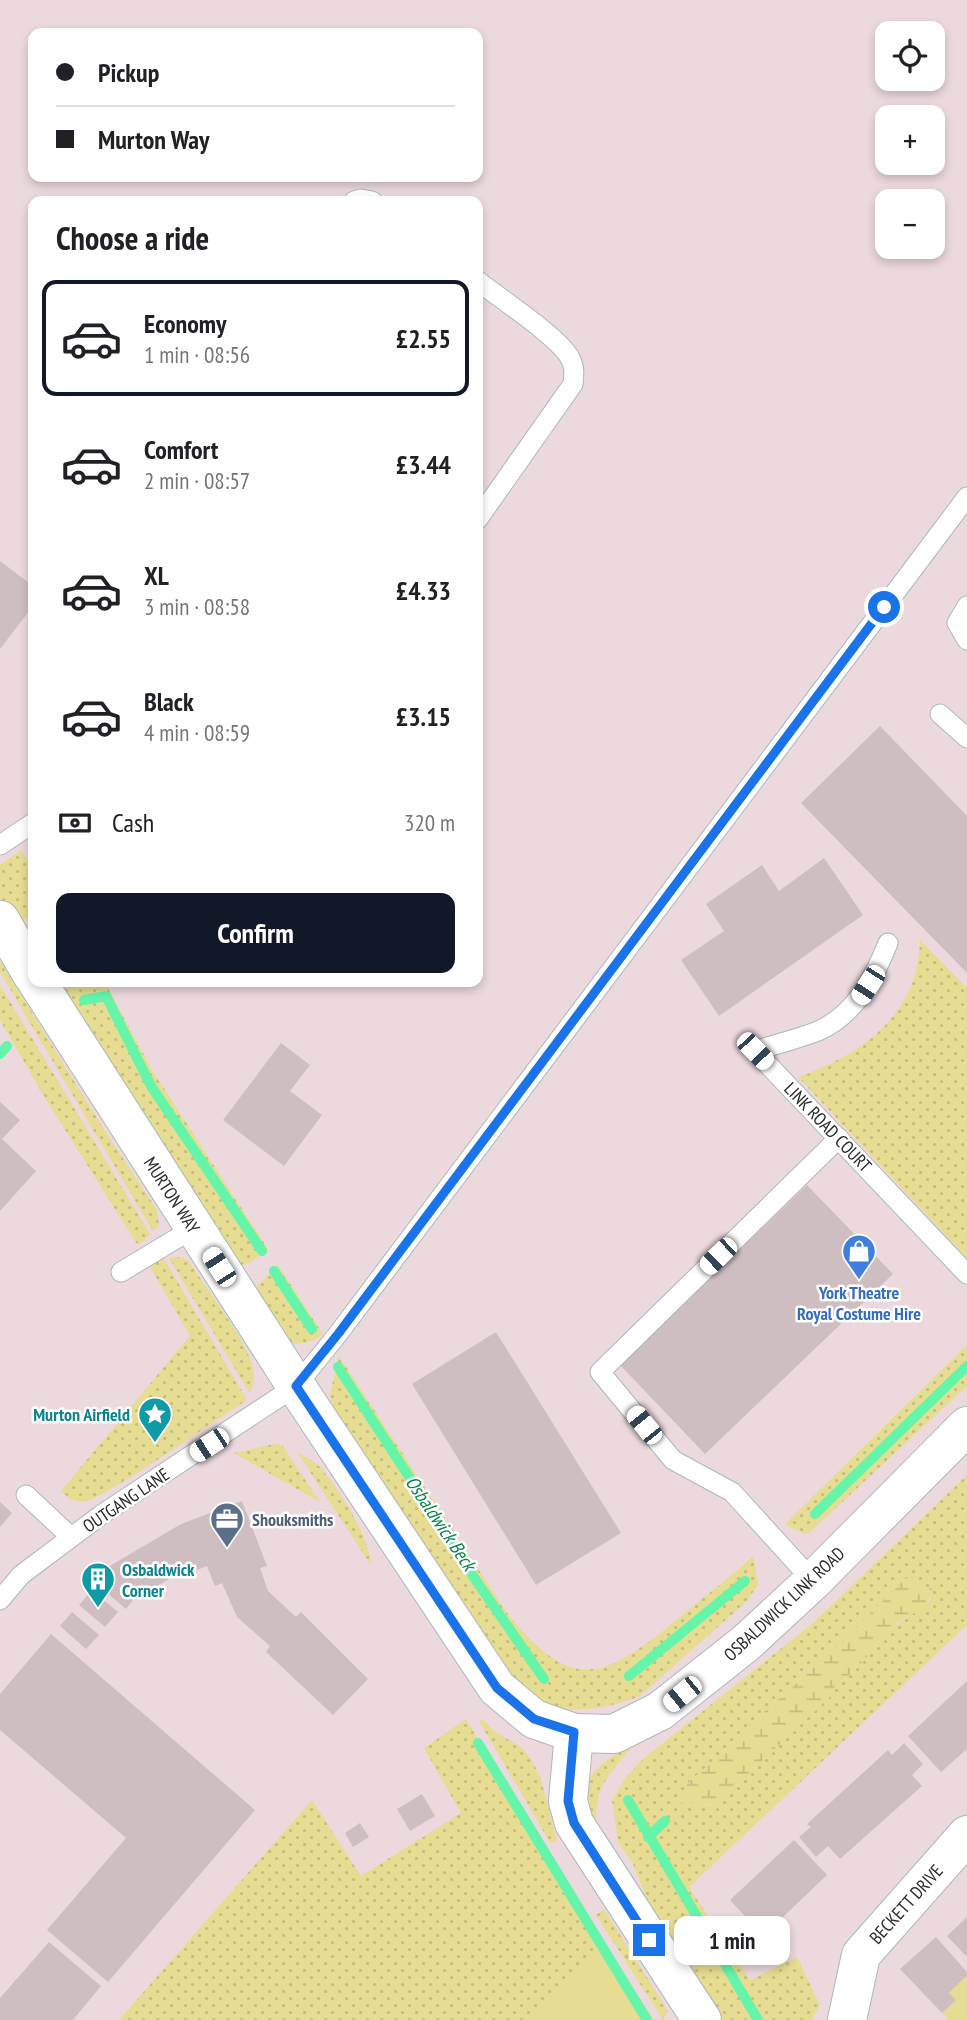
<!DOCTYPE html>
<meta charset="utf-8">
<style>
:root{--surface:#fff;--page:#f6f6f6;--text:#202124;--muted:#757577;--line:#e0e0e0;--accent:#111827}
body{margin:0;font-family:"PT Sans Narrow",sans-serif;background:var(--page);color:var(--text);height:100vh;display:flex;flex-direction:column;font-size:26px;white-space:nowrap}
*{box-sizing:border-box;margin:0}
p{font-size:23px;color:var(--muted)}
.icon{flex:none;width:38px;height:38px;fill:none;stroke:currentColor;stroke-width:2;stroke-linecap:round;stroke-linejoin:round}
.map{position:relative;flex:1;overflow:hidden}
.panel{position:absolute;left:28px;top:196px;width:455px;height:791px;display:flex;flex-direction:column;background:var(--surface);border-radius:14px;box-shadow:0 4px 10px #0003}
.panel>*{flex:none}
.guide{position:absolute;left:28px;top:28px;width:455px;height:154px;border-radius:14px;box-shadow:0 4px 10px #0003;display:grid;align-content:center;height:154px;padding:0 28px;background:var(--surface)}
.buttons{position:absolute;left:875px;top:21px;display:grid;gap:14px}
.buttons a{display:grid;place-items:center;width:70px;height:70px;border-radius:14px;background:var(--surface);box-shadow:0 4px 10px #0003;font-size:35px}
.end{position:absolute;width:32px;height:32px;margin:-16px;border:9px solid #1a73e8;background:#fff;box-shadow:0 0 0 4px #fff}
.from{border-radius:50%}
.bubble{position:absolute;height:49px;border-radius:14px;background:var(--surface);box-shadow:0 4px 10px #0003;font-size:23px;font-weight:600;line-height:49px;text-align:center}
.car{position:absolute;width:21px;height:42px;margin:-21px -10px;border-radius:9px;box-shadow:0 0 5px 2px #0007;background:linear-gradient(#fff 24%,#345 0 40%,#fff 0 76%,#345 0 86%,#fff 0)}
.guide b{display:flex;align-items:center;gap:24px;height:66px;font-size:26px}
.guide b+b{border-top:2px solid var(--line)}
.guide i{width:18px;height:18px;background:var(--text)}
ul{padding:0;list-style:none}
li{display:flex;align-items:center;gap:21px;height:116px;margin:0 14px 10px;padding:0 14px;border:4px solid transparent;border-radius:14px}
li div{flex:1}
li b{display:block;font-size:26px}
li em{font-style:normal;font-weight:600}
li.selected{border-color:var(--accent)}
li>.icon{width:63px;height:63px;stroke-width:1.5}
h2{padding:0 28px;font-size:32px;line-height:84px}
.pay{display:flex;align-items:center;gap:18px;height:77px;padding:0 28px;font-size:26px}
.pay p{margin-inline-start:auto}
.action{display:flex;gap:14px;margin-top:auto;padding:14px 28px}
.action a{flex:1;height:80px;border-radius:14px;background:var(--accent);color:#fff;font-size:28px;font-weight:600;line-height:80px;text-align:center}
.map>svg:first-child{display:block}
.grass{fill:url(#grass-dots);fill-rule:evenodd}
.wetland{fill:url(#wetland-marsh)}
.park{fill:#e6dc92}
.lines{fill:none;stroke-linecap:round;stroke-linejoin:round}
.stream{stroke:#65f5aa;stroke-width:10}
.building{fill:#cebec1}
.lane-casing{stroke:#aab9ba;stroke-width:21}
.street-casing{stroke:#aab9ba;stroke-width:40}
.secondary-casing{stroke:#aab9ba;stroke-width:40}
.lane{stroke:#fff;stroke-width:19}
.street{stroke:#fff;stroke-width:38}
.secondary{stroke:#fff;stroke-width:38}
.route{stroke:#1a73e8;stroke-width:9}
.labels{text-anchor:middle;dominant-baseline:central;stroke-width:5;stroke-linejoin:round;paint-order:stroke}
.street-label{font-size:18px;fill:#292929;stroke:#fff}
.shop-label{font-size:18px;font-weight:bold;fill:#366cbe;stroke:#fff}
.culture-label{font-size:18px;font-weight:bold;fill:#0d838f;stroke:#fff;text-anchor:end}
.service-label{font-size:18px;font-weight:bold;fill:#4e5e75;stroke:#fff;text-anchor:start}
.water-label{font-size:19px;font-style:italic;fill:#08834d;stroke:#fff}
</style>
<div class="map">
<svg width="967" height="2020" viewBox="0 0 967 2020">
<defs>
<pattern id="grass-dots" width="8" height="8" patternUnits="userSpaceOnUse" patternTransform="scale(1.75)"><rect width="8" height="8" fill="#e6dc92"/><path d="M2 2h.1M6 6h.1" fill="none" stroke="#c5bd7e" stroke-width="1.8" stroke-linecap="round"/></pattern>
<pattern id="wetland-marsh" width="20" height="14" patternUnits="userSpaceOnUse" patternTransform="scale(1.75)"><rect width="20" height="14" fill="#e6dc92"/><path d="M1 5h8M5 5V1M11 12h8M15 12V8" fill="none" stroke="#c5bd7e"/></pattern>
</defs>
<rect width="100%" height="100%" fill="#ecd9dd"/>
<!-- grass -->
<path class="grass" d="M21,850L33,869V919H18L10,915L0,899V865Z
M920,940L967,988V1258L798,1077C842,1062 891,1034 910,988C917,973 919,956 920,940Z
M0,961L105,1131L157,1210L159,1226L153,1231L0,972Z
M48,982H105L152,1070L268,1249L251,1262L235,1268Z
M0,985L150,1234L144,1241L137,1244L45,1098L0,1020Z
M163,1257L247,1400L133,1476L93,1499L82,1502L70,1499L61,1491L190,1336L149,1265Z
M177,1257L184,1258L190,1263C206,1288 246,1340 253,1367C255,1376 253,1385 250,1394L169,1258Z
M278,1265L323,1334C310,1344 303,1344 287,1343L253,1290Z
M967,1345V1386L810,1532L804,1534L785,1524Z
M339,1356L507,1613C574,1696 604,1679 679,1618C703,1597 730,1578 753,1556L758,1585L746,1602L640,1696C609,1708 564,1718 533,1699C525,1694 517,1683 510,1675L332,1409L330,1394Z
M275,1444L282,1445L320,1502L234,1453Z
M297,1452C305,1456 313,1461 320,1467C337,1486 371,1539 371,1565Z
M967,1475V1625L689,1887L750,1980L797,1957L820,2005L812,2020H720L656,1921L633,1864L618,1842L612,1800L626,1777L643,1759L813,1623ZM912,1577L925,1588L930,1587L933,1590L929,1601L890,1630L855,1670L835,1686L832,1695L723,1797L708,1806L689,1802L683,1795L687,1784L725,1750L739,1734L797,1683L810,1669L824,1660L905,1579Z
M466,1719L577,1902L654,2020H642L597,1949L523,2020H119L312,1800L361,1876L461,1813L424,1748Z
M482,1719L494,1731L522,1748L531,1759L540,1776L557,1840L551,1844L479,1721Z
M636,1741C610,1777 592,1783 597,1832C593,1825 585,1815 584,1807C580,1772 612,1756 636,1741Z
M604,1909L668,2011L663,2020L596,1915Z"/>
<!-- wetland -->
<path class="wetland" d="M912,1577L925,1588L930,1587L933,1590L924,1608L898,1622L855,1670L835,1686L832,1695L723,1797C711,1805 702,1809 689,1802L683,1804L681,1802L687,1784L725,1750L739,1734L797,1683L810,1669L824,1660L905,1579Z"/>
<!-- park -->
<path class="park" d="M597,1948L642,2020H523Z
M967,1975V2020H949L942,2013L955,2000L949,1993Z"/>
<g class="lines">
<!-- stream -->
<path class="stream" d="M84,1000L106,996L151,1086L262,1251
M0,1054L7,1046
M274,1271L312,1329
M338,1367L477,1582L544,1679
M815,1514L967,1366
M629,1676L745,1581
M478,1743L647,2020
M628,1800L758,2020
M648,1837L665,1821"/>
</g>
<!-- building -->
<path class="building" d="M0,561L33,586V606L0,649Z
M880,726L967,816V973L801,803Z
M824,858L863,915L719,1016L681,960L724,931L706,904L762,865L779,891Z
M281,1043L310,1065L290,1091L322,1115L284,1166L223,1120Z
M0,1102L20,1120L2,1139L36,1171L0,1211Z
M807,1185L893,1274L705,1454L620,1365Z
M496,1332L621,1533L536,1585L412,1384Z
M242,1501L267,1566L260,1568L268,1591L296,1617L301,1612L368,1679L333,1715L266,1652L270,1646L237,1617L222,1583L215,1586L207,1566L197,1570L195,1564L133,1600L126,1609L93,1581L103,1570L181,1524Z
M0,1502L12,1513L0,1527Z
M92,1590L118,1612L105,1627L79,1605Z
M72,1612L99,1635L86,1649L60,1626Z
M51,1634L255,1810L108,1982L47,1930L126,1838L0,1730V1694Z
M967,1681V1749L941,1772L908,1736Z
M904,1743L923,1764L912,1775L922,1786L840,1859L828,1846L816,1857L799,1837L811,1827L807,1824L888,1750L892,1755Z
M422,1794L435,1816L410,1831L397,1809Z
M360,1823L369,1837L353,1847L345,1833Z
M794,1840L827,1875L763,1936L730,1900Z
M967,1917V1957L947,1936Z
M936,1937L967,1972V1975L949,1993L956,2000L942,2013L900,1969Z
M49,1942L101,1986L73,2020H0V1998Z"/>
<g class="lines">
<!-- lane casing -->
<g class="lane-casing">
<path id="lane" d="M354,201L361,199L372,201
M478,281C499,298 559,337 570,358C575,367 574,375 573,384L478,519
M967,606L957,623L967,640
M940,714L967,738
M0,845L33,823
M888,943C874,978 855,1015 818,1031C798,1039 776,1044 755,1051L967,1274
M121,1272L194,1228
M26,1495L71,1537
M813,1581L732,1492L673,1460L600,1372L839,1138
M0,1600L21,1575L101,1515L296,1386L338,1334L967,497"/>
</g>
<!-- street casing -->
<g class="street-casing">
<path id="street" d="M0,920L33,976
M37,982L296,1386L497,1688L534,1719L574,1733L568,1801L574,1823L702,2020
M847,2020L861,1955L967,1835"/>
</g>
<!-- secondary casing -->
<g class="secondary-casing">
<path id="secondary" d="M574,1733L614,1734L660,1711L746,1643L813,1581L967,1426"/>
</g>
<!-- lane -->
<use href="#lane" class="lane"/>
<!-- street -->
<use href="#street" class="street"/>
<!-- secondary -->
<use href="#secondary" class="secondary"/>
</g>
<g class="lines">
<!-- route -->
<path class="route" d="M649,1940L574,1823L568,1801L574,1732L534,1719L497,1688L296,1386L338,1334L884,607"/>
</g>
<!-- icons -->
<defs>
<g id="shop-pin" transform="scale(1.75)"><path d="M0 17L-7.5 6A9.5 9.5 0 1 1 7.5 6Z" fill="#3f7fe0" stroke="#fff"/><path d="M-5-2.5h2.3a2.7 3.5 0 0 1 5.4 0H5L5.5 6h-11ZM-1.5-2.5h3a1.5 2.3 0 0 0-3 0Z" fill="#fff"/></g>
<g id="sight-pin" transform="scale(1.75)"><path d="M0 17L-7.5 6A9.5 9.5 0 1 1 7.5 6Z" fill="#0f9aa8" stroke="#fff"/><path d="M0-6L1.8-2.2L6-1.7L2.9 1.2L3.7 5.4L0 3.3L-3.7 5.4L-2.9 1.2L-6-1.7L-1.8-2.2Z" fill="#fff"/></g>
<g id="office-pin" transform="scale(1.75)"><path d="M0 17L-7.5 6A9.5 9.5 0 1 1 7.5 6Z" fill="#5c6f8a" stroke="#fff"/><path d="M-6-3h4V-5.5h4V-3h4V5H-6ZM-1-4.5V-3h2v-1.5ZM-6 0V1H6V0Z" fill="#fff"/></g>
<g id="building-pin" transform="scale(1.75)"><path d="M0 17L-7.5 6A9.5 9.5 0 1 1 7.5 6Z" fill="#0f9aa8" stroke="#fff"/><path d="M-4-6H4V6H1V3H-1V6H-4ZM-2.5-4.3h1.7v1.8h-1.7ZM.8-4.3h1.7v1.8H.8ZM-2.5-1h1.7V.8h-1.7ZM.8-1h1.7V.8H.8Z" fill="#fff"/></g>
</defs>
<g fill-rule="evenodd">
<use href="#shop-pin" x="859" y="1251"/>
<use href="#sight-pin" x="155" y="1414"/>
<use href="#office-pin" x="227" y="1519"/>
<use href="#building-pin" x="98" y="1579"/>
</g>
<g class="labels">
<!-- street labels -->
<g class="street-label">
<text transform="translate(828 1127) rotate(46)">LINK ROAD COURT</text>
<text transform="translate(172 1195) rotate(57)">MURTON WAY</text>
<text transform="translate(126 1500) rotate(-34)">OUTGANG LANE</text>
<text transform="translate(784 1604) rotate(-43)">OSBALDWICK LINK ROAD</text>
<text transform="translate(906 1904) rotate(-48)">BECKETT DRIVE</text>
</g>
<!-- shop labels -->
<g class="shop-label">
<text x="859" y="1292">York Theatre<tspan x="859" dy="21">Royal Costume Hire</tspan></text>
</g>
<!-- culture labels -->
<g class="culture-label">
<text x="130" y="1414">Murton Airfield</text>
<text x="122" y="1569" text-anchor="start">Osbaldwick<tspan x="122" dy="21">Corner</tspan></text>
</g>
<!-- service labels -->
<g class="service-label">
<text x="252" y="1519">Shouksmiths</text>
</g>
<!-- water labels -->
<g class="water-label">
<text transform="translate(441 1523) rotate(56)">Osbaldwick Beck</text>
</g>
</g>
</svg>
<div class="buttons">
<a><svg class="icon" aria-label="locate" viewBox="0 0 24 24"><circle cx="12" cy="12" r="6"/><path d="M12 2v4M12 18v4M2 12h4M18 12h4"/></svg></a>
<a>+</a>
<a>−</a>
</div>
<i class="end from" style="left:884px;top:607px"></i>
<i class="end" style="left:649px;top:1940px"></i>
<div class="bubble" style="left:674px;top:1916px;width:116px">1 min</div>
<i class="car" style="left:868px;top:985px;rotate:213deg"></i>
<i class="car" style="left:755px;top:1051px;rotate:136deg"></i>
<i class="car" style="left:718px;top:1256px;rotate:226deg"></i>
<i class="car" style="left:219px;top:1267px;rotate:327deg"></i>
<i class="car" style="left:644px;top:1425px;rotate:321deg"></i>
<i class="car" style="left:209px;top:1445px;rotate:237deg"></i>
<i class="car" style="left:682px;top:1694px;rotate:231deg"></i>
<div class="guide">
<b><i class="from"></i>Pickup</b>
<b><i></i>Murton Way</b>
</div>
<section class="panel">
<h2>Choose a ride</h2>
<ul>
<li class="selected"><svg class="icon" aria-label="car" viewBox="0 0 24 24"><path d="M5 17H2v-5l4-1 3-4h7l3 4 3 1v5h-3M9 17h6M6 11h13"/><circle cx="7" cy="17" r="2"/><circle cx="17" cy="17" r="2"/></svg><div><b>Economy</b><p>1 min · 08:56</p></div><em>£2.55</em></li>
<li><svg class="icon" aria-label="car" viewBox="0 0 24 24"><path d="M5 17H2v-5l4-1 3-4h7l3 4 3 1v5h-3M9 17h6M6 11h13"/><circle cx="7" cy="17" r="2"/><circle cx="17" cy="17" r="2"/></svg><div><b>Comfort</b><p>2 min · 08:57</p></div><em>£3.44</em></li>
<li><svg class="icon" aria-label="car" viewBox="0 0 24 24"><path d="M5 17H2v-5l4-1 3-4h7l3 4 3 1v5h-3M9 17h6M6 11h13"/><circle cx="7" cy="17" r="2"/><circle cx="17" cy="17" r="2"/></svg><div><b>XL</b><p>3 min · 08:58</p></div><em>£4.33</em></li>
<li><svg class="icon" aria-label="car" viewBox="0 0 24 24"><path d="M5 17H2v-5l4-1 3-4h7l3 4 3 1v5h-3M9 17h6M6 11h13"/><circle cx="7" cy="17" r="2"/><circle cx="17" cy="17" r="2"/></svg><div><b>Black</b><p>4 min · 08:59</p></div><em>£3.15</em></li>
</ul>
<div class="pay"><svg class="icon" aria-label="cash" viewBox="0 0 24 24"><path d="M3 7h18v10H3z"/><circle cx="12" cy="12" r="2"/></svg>Cash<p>320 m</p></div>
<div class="action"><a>Confirm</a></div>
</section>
</div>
